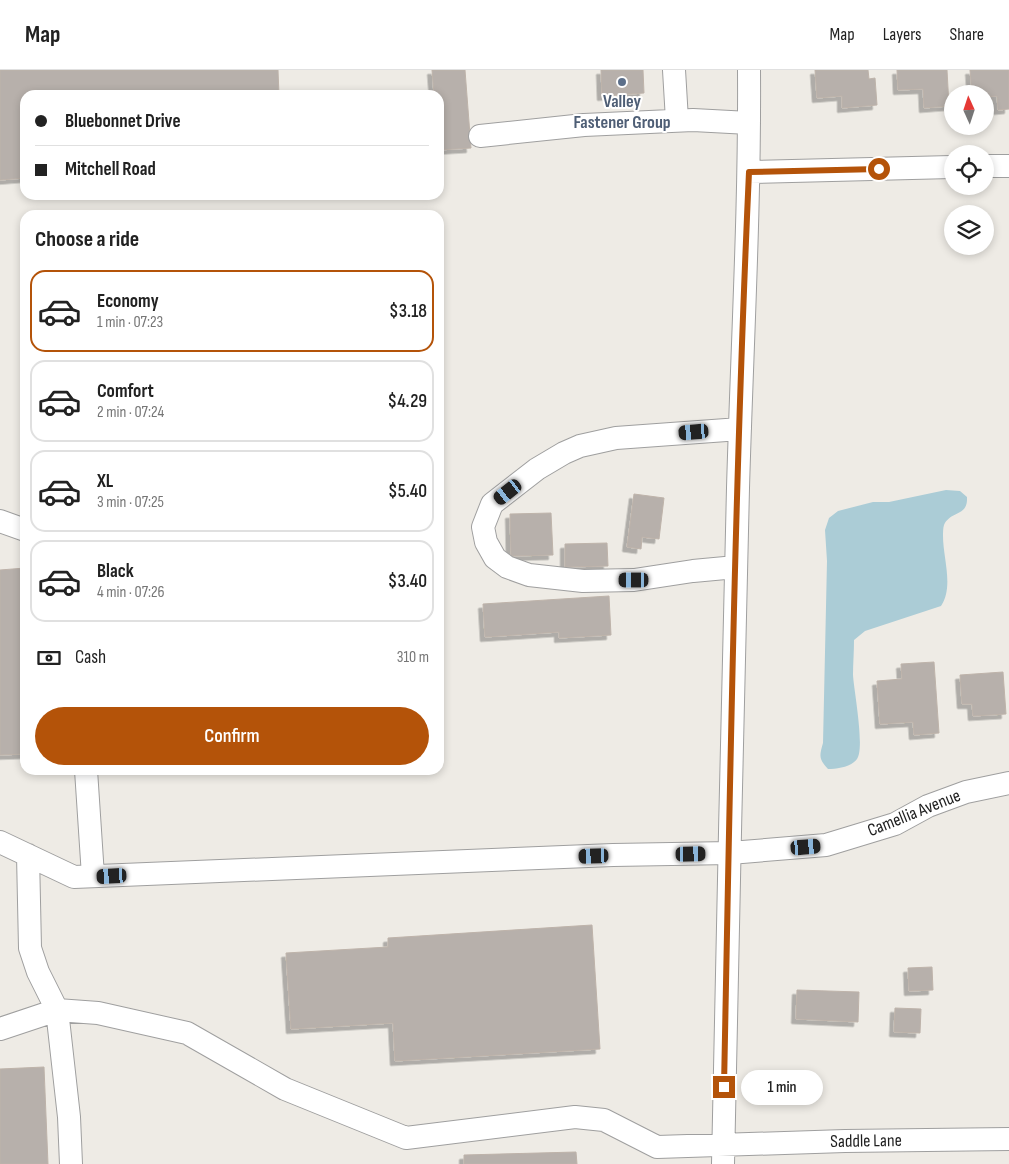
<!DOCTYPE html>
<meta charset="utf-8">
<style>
:root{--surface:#fff;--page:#f6f6f6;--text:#222;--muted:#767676;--line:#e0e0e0;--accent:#b45309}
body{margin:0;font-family:"Sofia Sans Condensed",sans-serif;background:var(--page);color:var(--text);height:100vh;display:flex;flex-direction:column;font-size:19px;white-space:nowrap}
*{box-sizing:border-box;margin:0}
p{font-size:16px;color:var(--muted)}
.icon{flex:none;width:28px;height:28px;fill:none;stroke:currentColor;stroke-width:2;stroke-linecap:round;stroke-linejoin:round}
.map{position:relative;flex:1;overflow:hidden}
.sheet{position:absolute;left:20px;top:140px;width:424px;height:565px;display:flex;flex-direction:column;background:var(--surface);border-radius:15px;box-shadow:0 2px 8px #0003}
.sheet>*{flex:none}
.hud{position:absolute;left:20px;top:20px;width:424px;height:110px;border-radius:15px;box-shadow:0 2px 8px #0003;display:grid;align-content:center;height:110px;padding:0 15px;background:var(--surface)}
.needle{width:32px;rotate:357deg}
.controls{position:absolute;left:944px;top:15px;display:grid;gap:10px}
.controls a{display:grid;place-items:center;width:50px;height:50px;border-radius:50%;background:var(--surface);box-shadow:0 2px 8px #0003;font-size:25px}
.end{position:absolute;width:22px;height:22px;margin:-11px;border:6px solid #b45309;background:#fff;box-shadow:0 0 0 2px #fff}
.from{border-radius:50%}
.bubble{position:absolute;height:35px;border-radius:18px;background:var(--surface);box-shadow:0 2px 8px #0003;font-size:16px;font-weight:600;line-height:35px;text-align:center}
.car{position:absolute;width:15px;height:30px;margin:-15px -8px;border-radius:6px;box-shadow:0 0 4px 1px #0007;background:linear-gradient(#222 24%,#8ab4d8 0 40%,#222 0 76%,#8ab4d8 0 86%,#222 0)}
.hud b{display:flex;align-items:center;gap:18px;height:48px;font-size:19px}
.hud b+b{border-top:1px solid var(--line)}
.hud i{width:12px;height:12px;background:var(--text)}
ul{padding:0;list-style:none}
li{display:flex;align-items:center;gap:15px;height:82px;margin:0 10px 8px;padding:0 5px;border:2px solid var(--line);border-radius:15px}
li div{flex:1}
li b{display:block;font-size:19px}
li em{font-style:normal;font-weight:600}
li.on{border-color:var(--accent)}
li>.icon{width:45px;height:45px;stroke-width:1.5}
h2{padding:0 15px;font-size:22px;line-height:60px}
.pay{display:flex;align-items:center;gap:12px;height:55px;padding:0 15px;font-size:19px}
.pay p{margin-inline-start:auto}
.button{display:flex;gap:10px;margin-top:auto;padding:10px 15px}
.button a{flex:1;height:58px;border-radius:30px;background:var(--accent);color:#fff;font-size:20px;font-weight:600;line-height:58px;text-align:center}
header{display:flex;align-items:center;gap:30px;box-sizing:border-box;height:70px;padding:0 25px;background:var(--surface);border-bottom:1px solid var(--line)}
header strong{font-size:24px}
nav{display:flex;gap:28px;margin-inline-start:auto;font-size:18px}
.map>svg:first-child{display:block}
.water{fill:#abccd6}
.building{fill:#b7b0ab;stroke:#beb3aa;filter:url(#shadow)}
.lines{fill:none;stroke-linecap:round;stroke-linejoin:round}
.minor-casing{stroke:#9f9f9f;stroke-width:24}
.minor{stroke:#fff;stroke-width:22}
.route{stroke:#b45309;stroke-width:6}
.service-dot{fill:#5c6f8a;stroke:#fff;stroke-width:2}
.labels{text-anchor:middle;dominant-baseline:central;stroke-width:4;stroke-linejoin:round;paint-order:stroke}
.service-label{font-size:18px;font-weight:bold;fill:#4e5e75;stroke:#fff}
.street-label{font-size:18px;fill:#1e1e1e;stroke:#fff}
</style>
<header>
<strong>Map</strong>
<nav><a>Map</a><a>Layers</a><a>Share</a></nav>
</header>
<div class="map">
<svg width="1009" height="1094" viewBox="0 0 1009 1094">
<defs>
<filter id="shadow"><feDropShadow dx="-4.5" dy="4.5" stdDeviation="0" flood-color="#0004"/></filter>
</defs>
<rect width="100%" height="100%" fill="#eeebe5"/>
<!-- water -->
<path class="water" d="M946,420L960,421L967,427C968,447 951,440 944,455C943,458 943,463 943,466C943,488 954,517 941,536L865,561L854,570C854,582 853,594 853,605C854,621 865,678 857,689C851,697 837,699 828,699C819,689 819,687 823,673L827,491L825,460L829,448L838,441L873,432H889Z"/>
<!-- building -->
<path class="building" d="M0,0H278L279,25H25V108L0,110Z
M432,0H465L471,78L439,80V25H434Z
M601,0H643L644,23L602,26Z
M815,0H868L869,9L875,8L877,35L842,38V26L817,28Z
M897,0H947L949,36L924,38L923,19L898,20Z
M970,0H1009V39L998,40L997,26L985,27V24H972Z
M634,424L664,428L659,469L642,467L641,479L627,477Z
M551,443L553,485L511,486L510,444Z
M607,473L608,496L565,497V474Z
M25,498V684L0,685V500Z
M609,526L611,565L559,568V562L485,567L483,534Z
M934,592L939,663L914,665L913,652L880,654L877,611L902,609L901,594Z
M1003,602L1006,644L973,646L972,634H962L960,605Z
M592,855L600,979L395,991L393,953L291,959L286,883L388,877V868Z
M932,897L933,920L909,921L908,898Z
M797,920L859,922L858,952L796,949Z
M895,938L921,939L920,963L894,962Z
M44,997L48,1094H0V999Z
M576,1082L577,1094H464V1085Z"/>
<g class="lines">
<!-- minor casing -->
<g class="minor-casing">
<path id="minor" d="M674,0L677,50
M480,66L584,55L693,50L749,53
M985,96H1009
M749,102L952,97
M0,451L25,460
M736,497L693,501L634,510L583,511L529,505L507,497L495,488L486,472L483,457L492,434L537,399L564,383L580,376L616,368L740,359
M86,700L93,806
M0,772L74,807L613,785L730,783L826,775L895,754L928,736L966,722L1009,713
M28,785L30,878L38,902L57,940L98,943L187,963L285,1019L406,1068L575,1047L604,1050L657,1077L845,1071L1009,1069
M0,959L57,940L69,1047L71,1094
M723,1094C728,869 732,643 738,418C742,278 750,139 749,0"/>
</g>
<!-- minor -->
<use href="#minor" class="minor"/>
</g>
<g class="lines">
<!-- route -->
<path class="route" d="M724,1017C730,712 735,406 749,102L879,99"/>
</g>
<!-- markers -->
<circle class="service-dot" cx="622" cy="12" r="5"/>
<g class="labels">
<!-- service labels -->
<g class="service-label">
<text x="622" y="31">Valley<tspan x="622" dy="21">Fastener Group</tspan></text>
</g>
<!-- street labels -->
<g class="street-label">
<text transform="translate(914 743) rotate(-22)">Camellia Avenue</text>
<text transform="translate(866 1071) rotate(-1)">Saddle Lane</text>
</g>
</g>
</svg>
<div class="controls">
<a><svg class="needle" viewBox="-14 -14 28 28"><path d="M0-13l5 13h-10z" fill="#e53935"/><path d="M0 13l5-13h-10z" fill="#767676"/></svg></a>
<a><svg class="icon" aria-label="locate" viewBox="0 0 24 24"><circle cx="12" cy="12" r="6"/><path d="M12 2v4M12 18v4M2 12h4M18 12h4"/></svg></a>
<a><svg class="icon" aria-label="layers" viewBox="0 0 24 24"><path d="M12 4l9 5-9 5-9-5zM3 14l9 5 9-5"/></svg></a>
</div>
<i class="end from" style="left:879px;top:99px"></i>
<i class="end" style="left:724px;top:1017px"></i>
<div class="bubble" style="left:741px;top:1000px;width:82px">1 min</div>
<i class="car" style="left:694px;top:362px;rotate:265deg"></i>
<i class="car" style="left:508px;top:422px;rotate:232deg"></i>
<i class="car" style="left:634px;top:510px;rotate:270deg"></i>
<i class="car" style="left:806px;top:777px;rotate:85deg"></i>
<i class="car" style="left:691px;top:784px;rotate:89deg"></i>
<i class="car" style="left:594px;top:786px;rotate:268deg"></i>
<i class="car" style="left:112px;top:806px;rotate:267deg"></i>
<div class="hud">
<b><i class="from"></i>Bluebonnet Drive</b>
<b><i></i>Mitchell Road</b>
</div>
<section class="sheet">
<h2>Choose a ride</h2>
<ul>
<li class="on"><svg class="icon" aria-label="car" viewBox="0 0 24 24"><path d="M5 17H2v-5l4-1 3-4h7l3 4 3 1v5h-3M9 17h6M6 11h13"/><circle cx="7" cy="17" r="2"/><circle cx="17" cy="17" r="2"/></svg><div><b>Economy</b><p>1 min · 07:23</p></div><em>$3.18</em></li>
<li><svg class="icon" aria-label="car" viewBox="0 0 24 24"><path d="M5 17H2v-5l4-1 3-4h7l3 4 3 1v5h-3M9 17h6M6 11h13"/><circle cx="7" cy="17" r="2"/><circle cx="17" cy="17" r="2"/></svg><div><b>Comfort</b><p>2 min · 07:24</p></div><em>$4.29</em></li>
<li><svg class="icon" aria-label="car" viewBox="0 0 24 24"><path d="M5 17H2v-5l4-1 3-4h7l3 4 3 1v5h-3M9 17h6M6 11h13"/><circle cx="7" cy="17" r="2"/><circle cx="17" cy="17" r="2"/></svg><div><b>XL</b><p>3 min · 07:25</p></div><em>$5.40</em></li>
<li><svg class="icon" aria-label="car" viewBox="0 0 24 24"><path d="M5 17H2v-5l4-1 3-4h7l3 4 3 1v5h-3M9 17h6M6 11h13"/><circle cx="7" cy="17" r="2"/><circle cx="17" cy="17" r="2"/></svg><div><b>Black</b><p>4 min · 07:26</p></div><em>$3.40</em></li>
</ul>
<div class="pay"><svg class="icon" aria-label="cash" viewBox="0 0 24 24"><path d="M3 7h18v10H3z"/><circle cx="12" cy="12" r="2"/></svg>Cash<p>310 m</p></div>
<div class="button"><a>Confirm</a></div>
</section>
</div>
